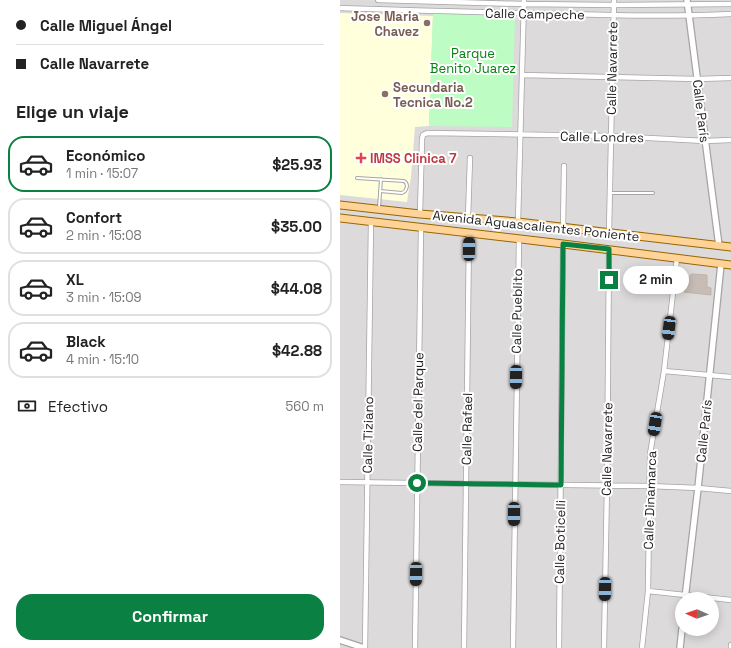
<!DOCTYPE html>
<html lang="es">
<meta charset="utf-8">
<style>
:root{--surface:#fff;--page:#f6f6f6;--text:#222;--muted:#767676;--line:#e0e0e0;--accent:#0b8043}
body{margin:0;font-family:"Space Grotesk",sans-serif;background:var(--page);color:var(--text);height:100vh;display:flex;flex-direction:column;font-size:15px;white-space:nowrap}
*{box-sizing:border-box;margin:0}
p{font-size:13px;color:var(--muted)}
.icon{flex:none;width:22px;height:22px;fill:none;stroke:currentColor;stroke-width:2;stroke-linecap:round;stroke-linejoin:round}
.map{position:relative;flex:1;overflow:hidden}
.side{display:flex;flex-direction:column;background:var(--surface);width:340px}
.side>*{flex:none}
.hud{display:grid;align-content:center;height:88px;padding:0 16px;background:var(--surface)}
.needle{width:26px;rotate:272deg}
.controls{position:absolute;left:335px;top:592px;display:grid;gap:8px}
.controls a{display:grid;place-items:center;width:44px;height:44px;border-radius:50%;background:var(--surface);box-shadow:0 2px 10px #0003;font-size:20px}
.end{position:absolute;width:18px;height:18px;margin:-9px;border:5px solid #0b8043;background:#fff;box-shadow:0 0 0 2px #fff}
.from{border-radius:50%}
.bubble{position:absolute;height:28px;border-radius:14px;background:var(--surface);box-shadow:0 2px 10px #0003;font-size:13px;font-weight:700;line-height:28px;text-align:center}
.car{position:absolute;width:12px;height:24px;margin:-12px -6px;border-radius:5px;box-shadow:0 0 3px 1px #0007;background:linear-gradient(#222 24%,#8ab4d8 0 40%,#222 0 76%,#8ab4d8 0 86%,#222 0)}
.hud b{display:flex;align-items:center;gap:14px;height:38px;font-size:15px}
.hud b+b{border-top:1px solid var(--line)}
.hud i{width:10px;height:10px;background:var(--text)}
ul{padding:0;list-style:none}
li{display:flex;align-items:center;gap:12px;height:56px;margin:0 8px 6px;padding:0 8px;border:2px solid var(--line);border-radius:16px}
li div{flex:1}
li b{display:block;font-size:15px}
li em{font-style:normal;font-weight:700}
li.active{border-color:var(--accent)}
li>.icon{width:36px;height:36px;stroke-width:1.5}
h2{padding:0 16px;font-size:18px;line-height:48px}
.pay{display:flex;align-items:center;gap:10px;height:44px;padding:0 16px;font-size:15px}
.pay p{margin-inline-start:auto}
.action{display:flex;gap:8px;margin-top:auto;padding:8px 16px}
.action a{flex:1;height:46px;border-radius:16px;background:var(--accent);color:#fff;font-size:16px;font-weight:700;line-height:46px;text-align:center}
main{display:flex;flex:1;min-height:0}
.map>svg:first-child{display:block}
.residential{fill:#dcdada;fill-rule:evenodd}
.education{fill:#ffffdc}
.park{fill:#bdfcc2}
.building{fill:#c7bdb6;stroke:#c2b1a4}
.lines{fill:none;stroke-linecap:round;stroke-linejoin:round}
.service-casing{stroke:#a5a5a5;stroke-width:4}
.minor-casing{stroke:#a5a5a5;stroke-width:6}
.tertiary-casing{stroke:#a5a5a5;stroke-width:8}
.primary-casing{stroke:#976600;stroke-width:9}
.service{stroke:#fff;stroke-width:2}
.minor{stroke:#fff;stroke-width:4.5}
.tertiary{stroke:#fff;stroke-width:5.5}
.primary{stroke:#ffd398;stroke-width:7}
.route{stroke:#0b8043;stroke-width:5}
.education-dot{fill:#8d6e63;stroke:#fff;stroke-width:1.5}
.health-dot{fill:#e0444e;stroke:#fff;stroke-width:1.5}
.labels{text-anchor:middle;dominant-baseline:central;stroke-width:4;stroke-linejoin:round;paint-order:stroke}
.street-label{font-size:13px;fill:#1e1e1e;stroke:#fff}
.education-label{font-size:13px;font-weight:bold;fill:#785e54;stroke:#fff;text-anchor:end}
.park-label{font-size:13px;fill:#068111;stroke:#fff}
.health-label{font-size:13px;font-weight:bold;fill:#be3a42;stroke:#fff;text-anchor:start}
</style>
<main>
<section class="side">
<div class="hud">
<b><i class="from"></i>Calle Miguel Ángel</b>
<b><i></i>Calle Navarrete</b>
</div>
<h2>Elige un viaje</h2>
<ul>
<li class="active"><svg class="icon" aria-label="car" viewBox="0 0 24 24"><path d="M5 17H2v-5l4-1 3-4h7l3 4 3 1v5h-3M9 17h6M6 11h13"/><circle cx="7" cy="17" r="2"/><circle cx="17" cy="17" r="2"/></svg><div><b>Económico</b><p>1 min · 15:07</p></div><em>$25.93</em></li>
<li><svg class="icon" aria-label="car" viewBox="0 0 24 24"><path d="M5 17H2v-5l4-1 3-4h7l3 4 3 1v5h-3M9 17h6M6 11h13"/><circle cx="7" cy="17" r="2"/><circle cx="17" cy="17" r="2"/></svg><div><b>Confort</b><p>2 min · 15:08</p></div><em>$35.00</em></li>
<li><svg class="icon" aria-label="car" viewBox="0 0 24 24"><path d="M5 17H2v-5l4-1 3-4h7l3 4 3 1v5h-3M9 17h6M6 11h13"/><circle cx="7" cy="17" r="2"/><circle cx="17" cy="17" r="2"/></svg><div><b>XL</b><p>3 min · 15:09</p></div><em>$44.08</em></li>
<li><svg class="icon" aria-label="car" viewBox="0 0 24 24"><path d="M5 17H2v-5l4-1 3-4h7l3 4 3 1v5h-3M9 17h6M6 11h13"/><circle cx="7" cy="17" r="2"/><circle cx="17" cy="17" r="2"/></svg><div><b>Black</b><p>4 min · 15:10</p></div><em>$42.88</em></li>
</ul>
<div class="pay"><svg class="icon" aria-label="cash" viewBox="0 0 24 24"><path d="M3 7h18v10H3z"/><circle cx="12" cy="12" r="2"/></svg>Efectivo<p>560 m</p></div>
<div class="action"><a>Confirmar</a></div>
</section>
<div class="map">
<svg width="391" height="648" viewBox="0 0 391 648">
<rect width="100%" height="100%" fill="#efebe3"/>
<!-- residential -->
<path class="residential" d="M0,0H391V648H0ZM342,599H372V629H342Z"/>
<!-- education -->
<path class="education" d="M0,13L93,16L89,126L75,127L71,177L67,202L0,195Z"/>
<!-- park -->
<path class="park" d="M93,13L175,16L172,127L89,126Z"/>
<!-- building -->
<path class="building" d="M352,274L367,275V287L371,288V295L344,292L346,279Z"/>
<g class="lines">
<!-- service casing -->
<g class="service-casing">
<path id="service" d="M17,178L64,181C69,184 67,191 62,193L40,191
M271,193H313
M39,208L41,179"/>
</g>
<!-- minor casing -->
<g class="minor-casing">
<path id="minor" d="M38,0L183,4L274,5L391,4
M0,8C62,10 123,12 185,13C254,15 322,17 391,14
M182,75L357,79L391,78
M80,214L82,139L83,135L87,133L271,136L365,141L391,140
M128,218L130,158
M178,222L184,0
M223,228L224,166
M269,232L274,0
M324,371L391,377
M0,482L309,486L358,488L391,491
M308,591L391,600
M25,648L31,222
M75,648L81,228
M124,648L129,234
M173,648L179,239
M219,648L223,244
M264,648L267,485L269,249
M302,648L308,591L310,454L324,371L337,258
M391,648V645"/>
</g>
<!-- tertiary casing -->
<g class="tertiary-casing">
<path id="tertiary" d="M347,0L379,246
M345,599L358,488L381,264
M0,640L24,648
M340,648L342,629"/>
</g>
<!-- primary casing -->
<g class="primary-casing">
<path id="primary" d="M0,205L80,214L178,222L391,247
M0,218L223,244L391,265"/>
</g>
<!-- service -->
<use href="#service" class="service"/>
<!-- minor -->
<use href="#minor" class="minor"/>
<!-- tertiary -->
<use href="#tertiary" class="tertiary"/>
<!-- primary -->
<use href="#primary" class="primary"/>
</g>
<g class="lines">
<!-- route -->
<path class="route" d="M77,483L221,485L223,244L269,249V280"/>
</g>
<!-- markers -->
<g class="education-dot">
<circle cx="87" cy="23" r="4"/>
<circle cx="45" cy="94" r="4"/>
</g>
<path class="health-dot" d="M19 152h4v4h4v4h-4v4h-4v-4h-4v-4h4z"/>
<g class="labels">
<!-- street labels -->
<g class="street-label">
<text transform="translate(195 14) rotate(1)">Calle Campeche</text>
<text transform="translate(272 68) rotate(-89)">Calle Navarrete</text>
<text transform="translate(361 111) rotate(83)">Calle París</text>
<text transform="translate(262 137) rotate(1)">Calle Londres</text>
<text transform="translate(196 226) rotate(6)">Avenida Aguascalientes Poniente</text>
<text transform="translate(177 311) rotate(-89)">Calle Pueblito</text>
<text transform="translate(78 402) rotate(-89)">Calle del Parque</text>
<text transform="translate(127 429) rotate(-89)">Calle Rafael</text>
<text transform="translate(364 431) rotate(-84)">Calle París</text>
<text transform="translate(28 435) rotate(-89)">Calle Tiziano</text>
<text transform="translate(267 449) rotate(-89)">Calle Navarrete</text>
<text transform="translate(310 500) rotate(-88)">Calle Dinamarca</text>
<text transform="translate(220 542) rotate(-89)">Calle Boticelli</text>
</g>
<!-- education labels -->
<g class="education-label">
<text x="79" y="16">Jose Maria<tspan x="79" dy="15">Chavez</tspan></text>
<text x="53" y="87" text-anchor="start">Secundaria<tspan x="53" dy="15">Tecnica No.2</tspan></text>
</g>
<!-- park labels -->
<g class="park-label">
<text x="133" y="53">Parque<tspan x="133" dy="15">Benito Juarez</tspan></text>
</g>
<!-- health labels -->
<g class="health-label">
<text x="30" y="158">IMSS Clinica 7</text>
</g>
</g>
</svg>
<div class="controls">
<a><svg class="needle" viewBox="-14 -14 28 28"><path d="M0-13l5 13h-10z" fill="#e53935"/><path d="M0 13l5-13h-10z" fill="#767676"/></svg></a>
</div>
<i class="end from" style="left:77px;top:483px"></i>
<i class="end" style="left:269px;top:280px"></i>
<div class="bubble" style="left:283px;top:266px;width:66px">2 min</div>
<i class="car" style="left:129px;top:249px;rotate:1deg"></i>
<i class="car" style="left:329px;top:328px;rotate:187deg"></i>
<i class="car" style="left:176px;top:377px;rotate:181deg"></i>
<i class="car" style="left:315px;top:424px;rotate:189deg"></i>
<i class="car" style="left:174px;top:514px;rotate:180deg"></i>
<i class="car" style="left:76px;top:574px;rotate:181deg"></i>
<i class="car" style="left:265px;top:589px;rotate:181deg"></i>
</div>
</main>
